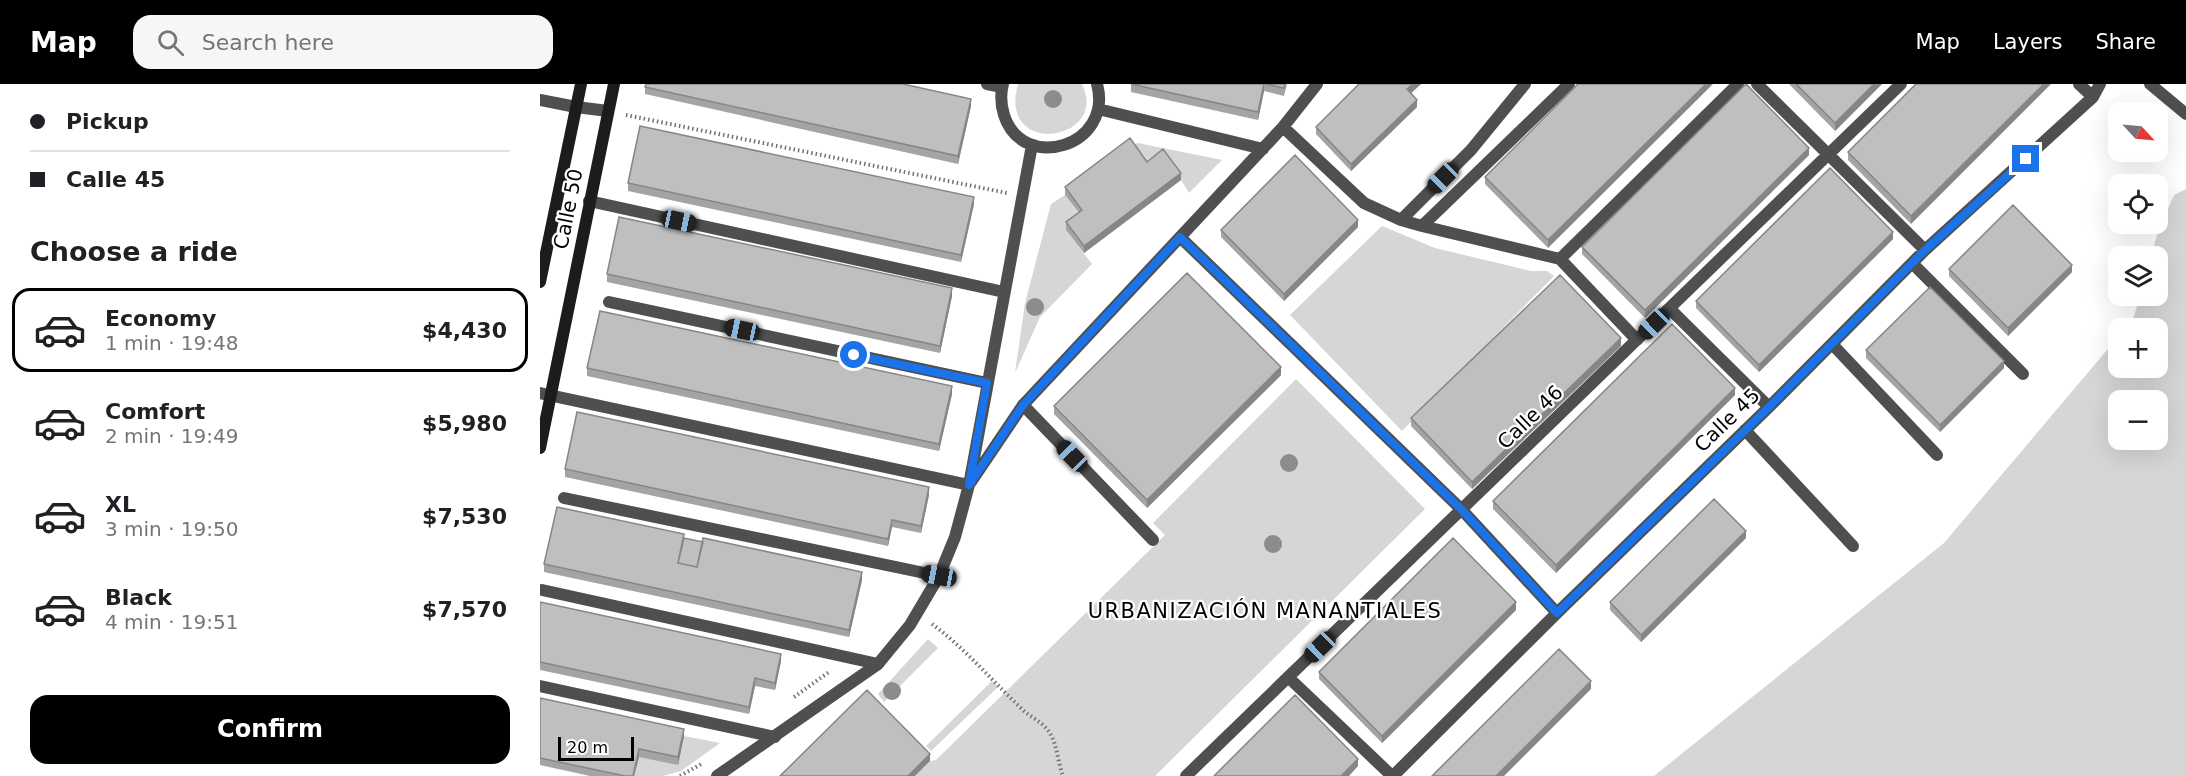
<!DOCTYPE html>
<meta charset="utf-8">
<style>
:root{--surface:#fff;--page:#f6f6f6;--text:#202124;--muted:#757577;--line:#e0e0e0;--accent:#000}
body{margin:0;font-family:"DejaVu Sans",sans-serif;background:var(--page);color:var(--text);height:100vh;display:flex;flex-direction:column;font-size:22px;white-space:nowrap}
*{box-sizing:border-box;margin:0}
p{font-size:20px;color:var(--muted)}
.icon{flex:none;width:33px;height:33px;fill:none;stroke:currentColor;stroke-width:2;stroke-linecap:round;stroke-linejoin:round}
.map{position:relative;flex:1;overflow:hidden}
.panel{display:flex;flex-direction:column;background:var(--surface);width:540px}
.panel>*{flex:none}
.hud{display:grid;align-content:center;height:132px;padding:0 30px;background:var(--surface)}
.needle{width:39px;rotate:116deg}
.tools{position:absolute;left:1568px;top:18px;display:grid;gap:12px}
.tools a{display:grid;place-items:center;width:60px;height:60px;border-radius:12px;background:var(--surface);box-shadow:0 6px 24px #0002;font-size:30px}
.scale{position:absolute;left:18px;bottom:15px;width:76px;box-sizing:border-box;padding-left:6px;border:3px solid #000;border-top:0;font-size:16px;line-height:21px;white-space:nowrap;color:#000;-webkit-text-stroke:4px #fff;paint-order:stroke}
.end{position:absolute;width:27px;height:27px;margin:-14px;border:8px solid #1a73e8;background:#fff;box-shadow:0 0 0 3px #fff}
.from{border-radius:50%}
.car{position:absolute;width:18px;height:36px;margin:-18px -9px;border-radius:8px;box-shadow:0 0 4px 2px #0007;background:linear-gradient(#222 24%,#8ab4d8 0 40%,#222 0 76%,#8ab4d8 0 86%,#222 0)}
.hud b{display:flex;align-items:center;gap:21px;height:57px;font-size:22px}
.hud b+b{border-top:2px solid var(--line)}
.hud i{width:15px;height:15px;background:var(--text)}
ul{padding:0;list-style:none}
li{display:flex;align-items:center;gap:18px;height:84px;margin:0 12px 9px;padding:0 18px;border:3px solid transparent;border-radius:18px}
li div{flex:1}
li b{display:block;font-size:22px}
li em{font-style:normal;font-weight:700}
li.active{border-color:var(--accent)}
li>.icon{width:54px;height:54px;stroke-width:1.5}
h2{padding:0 30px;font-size:27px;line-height:72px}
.button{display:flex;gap:12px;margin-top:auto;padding:12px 30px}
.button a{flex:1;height:69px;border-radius:18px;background:var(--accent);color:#fff;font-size:24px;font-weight:700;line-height:69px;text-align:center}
header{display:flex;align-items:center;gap:36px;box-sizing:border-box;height:84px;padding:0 30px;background:var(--accent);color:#fff}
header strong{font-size:28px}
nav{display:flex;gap:33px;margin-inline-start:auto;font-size:21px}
.search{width:420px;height:54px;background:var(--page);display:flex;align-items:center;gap:15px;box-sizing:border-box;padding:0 21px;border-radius:18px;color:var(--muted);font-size:22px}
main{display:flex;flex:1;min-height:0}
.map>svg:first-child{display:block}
.green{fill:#d6d6d6;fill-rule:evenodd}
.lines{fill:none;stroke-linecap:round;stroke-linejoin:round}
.path{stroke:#717171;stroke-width:4;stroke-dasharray:1.5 3;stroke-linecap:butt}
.lane{stroke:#4f4f4f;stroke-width:12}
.street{stroke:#4f4f4f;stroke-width:12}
.secondary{stroke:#1c1c1c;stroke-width:12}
.tree{fill:#8c8c8c}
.wall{fill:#a4a4a4}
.shaded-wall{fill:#868686}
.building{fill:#bfbfbf;stroke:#868686;stroke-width:1.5}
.route{stroke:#1a73e8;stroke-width:8}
.labels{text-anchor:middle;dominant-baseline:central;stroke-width:4.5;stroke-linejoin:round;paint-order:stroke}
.street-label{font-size:20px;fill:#000;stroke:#fff}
.neighbourhood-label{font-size:21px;letter-spacing:1.5px;fill:#000;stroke:#fff}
</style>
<header>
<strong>Map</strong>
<div class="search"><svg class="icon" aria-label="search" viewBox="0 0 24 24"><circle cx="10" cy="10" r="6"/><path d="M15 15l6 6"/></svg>Search here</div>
<nav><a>Map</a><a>Layers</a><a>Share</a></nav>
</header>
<main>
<section class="panel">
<div class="hud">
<b><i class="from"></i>Pickup</b>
<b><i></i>Calle 45</b>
</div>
<h2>Choose a ride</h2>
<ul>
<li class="active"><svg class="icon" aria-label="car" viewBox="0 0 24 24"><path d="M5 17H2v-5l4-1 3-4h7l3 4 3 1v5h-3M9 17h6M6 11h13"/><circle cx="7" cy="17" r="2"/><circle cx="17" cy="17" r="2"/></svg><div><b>Economy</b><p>1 min · 19:48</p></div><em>$4,430</em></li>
<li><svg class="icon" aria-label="car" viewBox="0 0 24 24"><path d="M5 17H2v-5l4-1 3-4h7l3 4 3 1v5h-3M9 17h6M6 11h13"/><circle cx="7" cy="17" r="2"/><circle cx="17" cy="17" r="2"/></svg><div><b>Comfort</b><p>2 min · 19:49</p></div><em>$5,980</em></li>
<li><svg class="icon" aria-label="car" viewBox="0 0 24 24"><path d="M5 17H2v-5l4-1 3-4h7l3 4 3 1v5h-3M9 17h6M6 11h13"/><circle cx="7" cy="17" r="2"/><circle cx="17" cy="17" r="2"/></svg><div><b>XL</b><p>3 min · 19:50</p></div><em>$7,530</em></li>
<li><svg class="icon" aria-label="car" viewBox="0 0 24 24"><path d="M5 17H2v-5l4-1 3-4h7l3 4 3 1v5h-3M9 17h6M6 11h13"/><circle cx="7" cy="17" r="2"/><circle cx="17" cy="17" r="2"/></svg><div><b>Black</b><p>4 min · 19:51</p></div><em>$7,570</em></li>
</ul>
<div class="button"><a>Confirm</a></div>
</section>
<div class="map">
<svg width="1646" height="692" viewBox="0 0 1646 692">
<rect width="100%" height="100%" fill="#fff"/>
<!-- green -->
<path class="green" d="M478,0H542C570,58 457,74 478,0Z
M598,59L682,76L649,109L641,96L607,85L590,62Z
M1646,105V692H1114L1404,459L1578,253V284H1617V244H1585L1593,235L1600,212H1617V172H1611L1617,151L1634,111ZM1578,316H1617V356H1578Z
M525,111L542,134L526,146L552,180L500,233L475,289L485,219L511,120Z
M842,142L895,164L991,187H1007L1014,192L862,347L750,231Z
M756,295L885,425L615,692H375L390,677L396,676L625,451L613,439Z
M388,555L398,564L344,618L338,610Z
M452,597L458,603L391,667L386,662Z
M144,652L180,659L141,687L123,692H94L99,673Z"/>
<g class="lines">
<!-- path -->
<path class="path" d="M86,31L467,109
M392,540C426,565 453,598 484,627C491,633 500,637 506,644C518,657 517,677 523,692
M254,613L289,588
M140,692L163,679"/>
<!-- lane -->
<path class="lane" d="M1610,0L1646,30
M49,117L464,208
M483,321L613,456
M24,414L399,492
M2,506L338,580
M0,602L235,653"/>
<!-- street -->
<path class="street" d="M447,0L462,3
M463,0C460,11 461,21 464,31C483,90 574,62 557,0
M1217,0L1385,166
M1539,0L1553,13
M0,16L36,23L68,27
M558,25L723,65
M743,43L824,119L861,136L882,142L1020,175L1097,256
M861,136L931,66L985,0
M882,142L1029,0
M640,153L922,426L1017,529
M1020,175L1198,0
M1373,180L1483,290
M69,218L447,299
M1130,225L1229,323
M1292,260L1397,371
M0,309L429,401
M1205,346L1313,462
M431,398L483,321L743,43L777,0
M748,593L852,692
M177,692L338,580L370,541L399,492L415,453L429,401L492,61
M646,692L1361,0
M853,692L1017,529L1229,323L1385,166L1553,13L1560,0"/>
<!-- secondary -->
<path class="secondary" d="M0,198L41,0
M0,364L74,0"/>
</g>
<!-- trees -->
<g class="tree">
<circle cx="513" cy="15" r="9"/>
<circle cx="495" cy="223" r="9"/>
<circle cx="749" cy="379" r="9"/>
<circle cx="733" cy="460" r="9"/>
<circle cx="352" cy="607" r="9"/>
</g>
<!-- wall -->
<path class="wall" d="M591,0H747L744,12L724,7L718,36L591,8Z
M819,0H881L871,9L877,23L811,87L776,50V43Z
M1038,0L1008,164L945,100V93Z
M1249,0H1342L1295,47Z
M1376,0L1371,140L1308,76V68Z
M105,3L431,22L418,80L105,10Z
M1269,71L1105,234L1042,170V163Z
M607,78L641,96L544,169L526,146V138L539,129L525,111V103Z
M88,99L434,120L421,178L88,107Z
M818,143L744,217L681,153V146Z
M1353,155L1219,288L1156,224V217Z
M1409,185L1532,188L1468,252L1409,192Z
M67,190L412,212L400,269L67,198Z
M1081,262L932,405L871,342V334Z
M1326,266L1464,284L1400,348L1326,274Z
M47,284L412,310L399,367L47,292Z
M741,291L607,424L514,330V322Z
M1195,311L1016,489L953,425V417Z
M25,385L389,411L381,449L352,443L348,462L25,393Z
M144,454L322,496L309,553L4,488V480Z
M1206,454L1101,558L1070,526V518Z
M0,518L241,577L235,606L215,602L209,630L0,586Z
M976,526L842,659L779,595V588Z
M0,614L144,652L138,681L99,673L94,692H50L0,681Z"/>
<!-- shaded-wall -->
<path class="shaded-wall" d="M724,0V7L718,36V28Z
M873,0H881L867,13V5Z
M1166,0H1173L1008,164V156Z
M1334,0H1342L1295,47V39Z
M1504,0H1511L1371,140V132Z
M431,15V22L418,80V72Z
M877,16V23L811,87V80Z
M1269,64V71L1105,234V226Z
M641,89V96L544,169V162Z
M434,113V120L421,178V171Z
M818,136V143L744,217V210Z
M1353,148V155L1219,288V281Z
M1532,181V188L1468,252V244Z
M412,204V212L400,269V262Z
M1081,254V262L932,405V398Z
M1464,277V284L1400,348V341Z
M741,283V291L607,424V416Z
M412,302V310L399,367V360Z
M1195,304V311L1016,489V481Z
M389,403V411L381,449V442Z
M352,436V443L348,462V455Z
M1206,447V454L1101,558V551Z
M322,488V496L309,553V546Z
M976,518V526L842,659V652Z
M241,570V577L235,606V599Z
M215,594V602L209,630V623Z
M1051,597V605L964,692H956Z
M144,645V652L138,681V673Z
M99,665V673L94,692H93Z
M390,670V677L375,692H368Z
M818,675V682L809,692H801Z"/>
<!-- building -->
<path class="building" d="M106,0H363L431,15L418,72L105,3Z
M591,0H724L718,28Z
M725,0H745L744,4Z
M819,0H873L867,5L877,16L811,80L776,43Z
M1038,0H1166L1008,156L945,93Z
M1206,0L1269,64L1105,226L1042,163Z
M1256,0H1334L1295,39Z
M1376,0H1504L1371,132L1308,68Z
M100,42L434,113L421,171L88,99Z
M590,54L607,78L623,65L641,89L544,162L526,138L542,126L525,103Z
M755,71L818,136L744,210L681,146Z
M1290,84L1353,148L1219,281L1156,217Z
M1473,121L1532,181L1468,244L1409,185Z
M79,133L412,204L400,262L67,190Z
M647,189L741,283L607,416L514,322Z
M1020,191L1081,254L932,398L871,334Z
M1390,203L1464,277L1400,341L1326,266Z
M60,227L412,302L399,360L47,284Z
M1132,240L1195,304L1016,481L953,417Z
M37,328L389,403L381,442L352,436L348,455L25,385Z
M1174,415L1206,447L1101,551L1070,518Z
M17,423L144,450L138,479L157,483L163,454L322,488L309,546L4,480Z
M144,454L163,458L157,483L138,479Z
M913,454L976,518L842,652L779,588Z
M0,518L241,570L235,599L215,594L209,623L0,578Z
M1019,565L1051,597L956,692H892Z
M327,606L390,670L368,692H240Z
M755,611L818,675L801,692H674Z
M0,614L144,645L138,673L99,665L93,692H85L0,674Z"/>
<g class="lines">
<!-- route -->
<path class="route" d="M314,271L447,299L429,401L483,321L640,153L922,426L1017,529L1229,323L1385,166L1486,75"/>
</g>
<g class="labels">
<!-- street labels -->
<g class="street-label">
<text transform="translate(28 125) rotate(-79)">Calle 50</text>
<text transform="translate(990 333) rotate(-44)">Calle 46</text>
<text transform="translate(1187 336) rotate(-44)">Calle 45</text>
</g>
<!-- neighbourhood labels -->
<g class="neighbourhood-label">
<text x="725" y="527">URBANIZACIÓN MANANTIALES</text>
</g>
</g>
</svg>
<div class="tools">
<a><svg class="needle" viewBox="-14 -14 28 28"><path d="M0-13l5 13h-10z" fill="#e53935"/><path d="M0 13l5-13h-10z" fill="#757577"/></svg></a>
<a><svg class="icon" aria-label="locate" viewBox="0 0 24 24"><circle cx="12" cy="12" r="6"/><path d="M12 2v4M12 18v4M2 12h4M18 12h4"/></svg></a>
<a><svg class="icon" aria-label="layers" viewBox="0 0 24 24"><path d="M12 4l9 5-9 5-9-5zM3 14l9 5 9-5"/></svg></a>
<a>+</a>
<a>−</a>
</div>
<div class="scale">20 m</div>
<i class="end from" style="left:314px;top:271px"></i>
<i class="end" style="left:1486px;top:75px"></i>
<i class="car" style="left:903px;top:94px;rotate:225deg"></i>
<i class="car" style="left:139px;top:137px;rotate:102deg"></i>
<i class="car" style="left:1114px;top:240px;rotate:226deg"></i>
<i class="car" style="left:202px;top:246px;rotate:282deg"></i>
<i class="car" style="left:532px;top:372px;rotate:316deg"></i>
<i class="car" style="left:399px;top:492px;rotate:281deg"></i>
<i class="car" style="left:780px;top:563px;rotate:226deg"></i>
</div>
</main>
